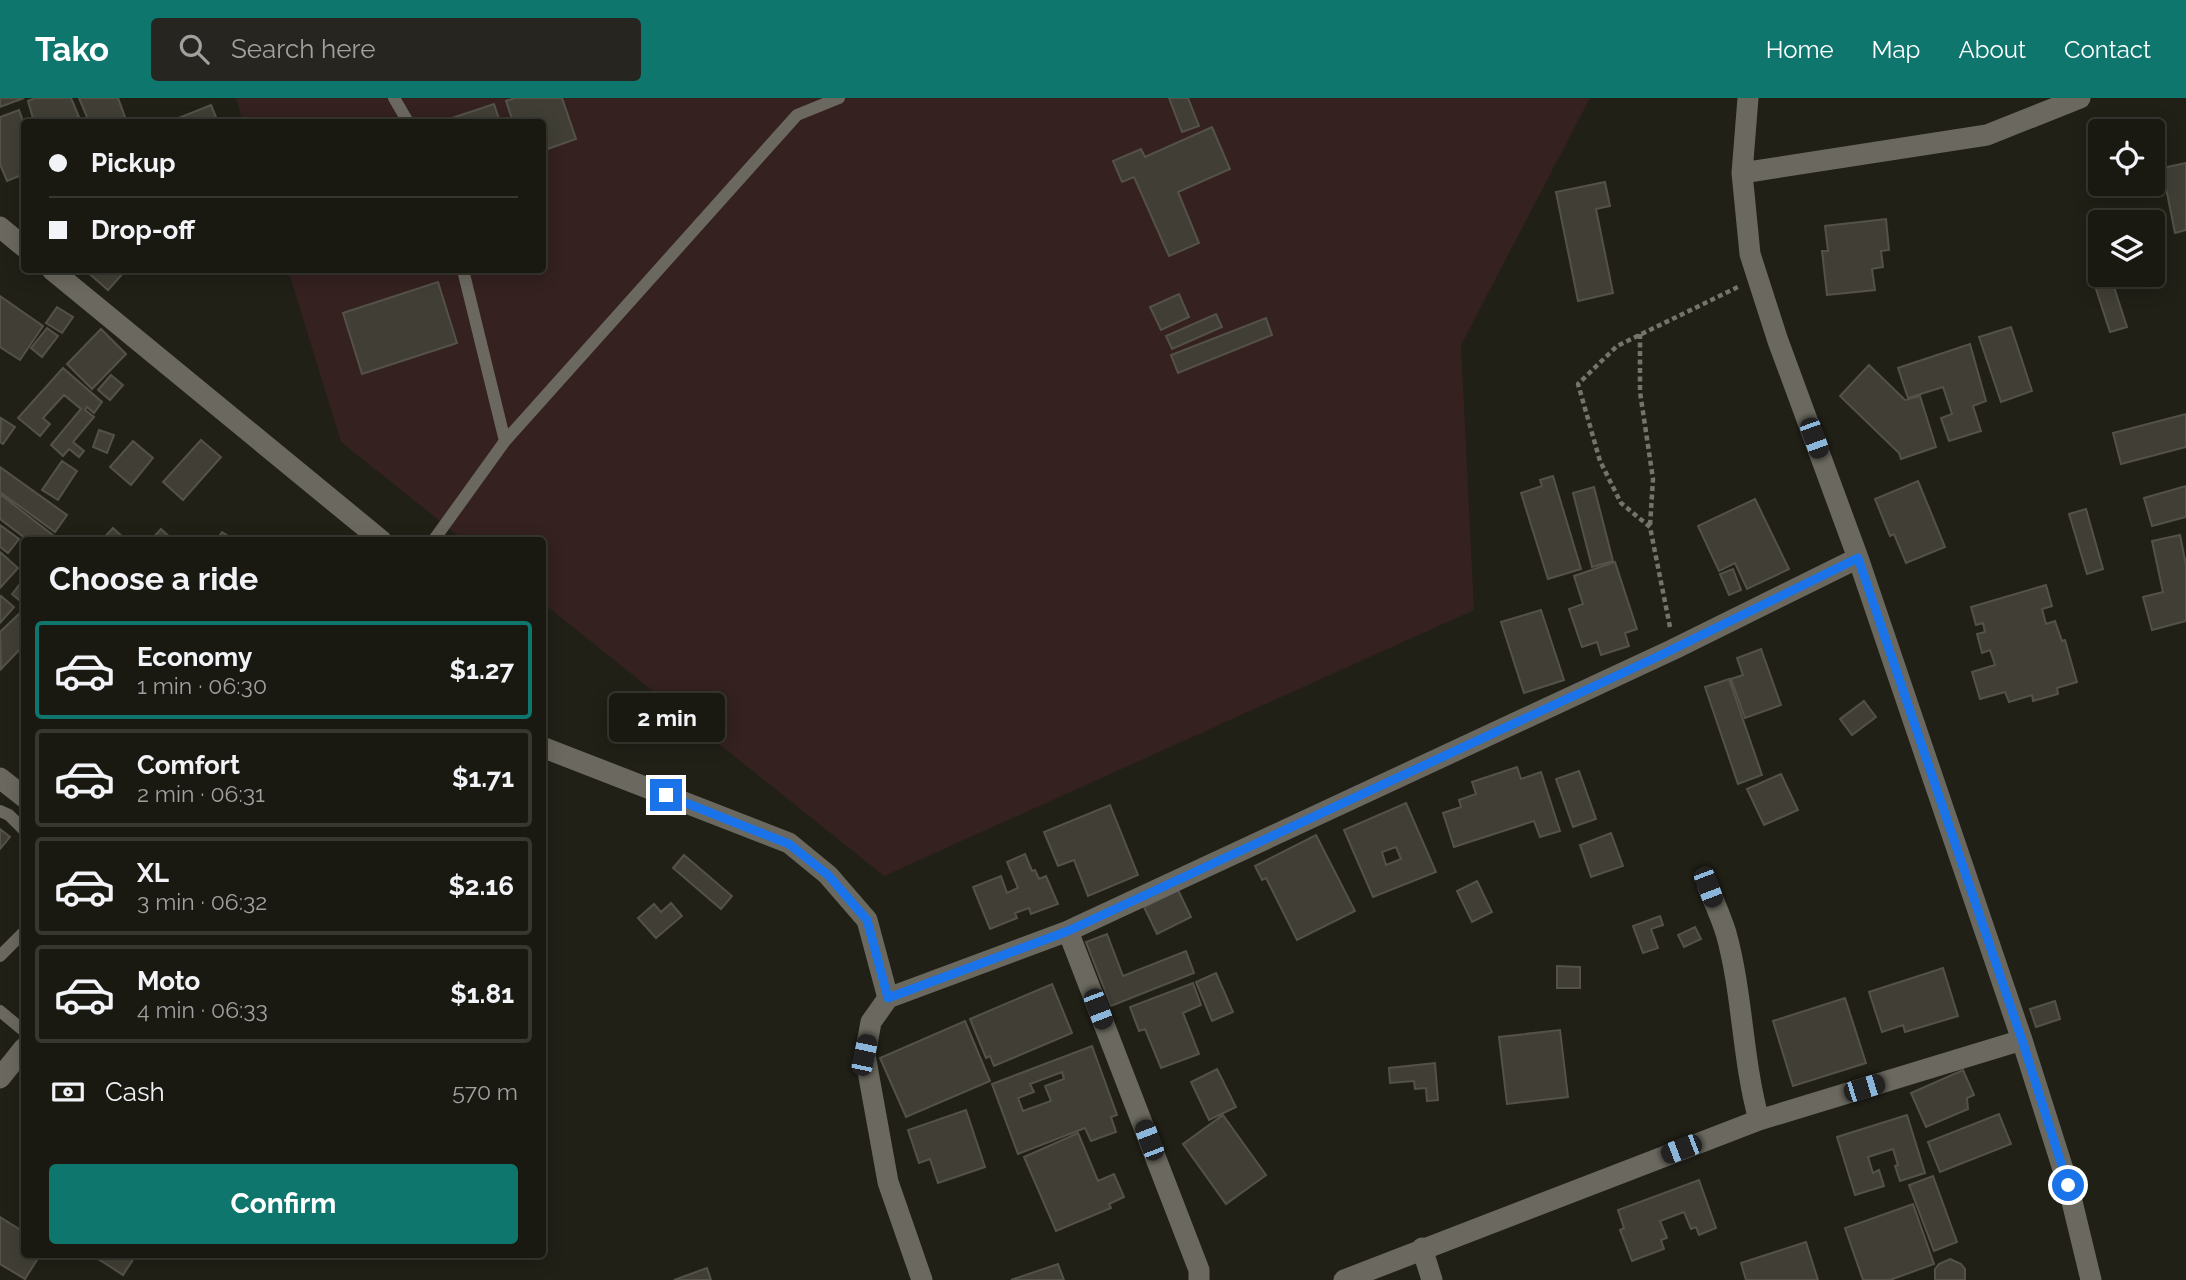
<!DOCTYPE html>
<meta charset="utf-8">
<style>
:root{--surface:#191811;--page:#26251f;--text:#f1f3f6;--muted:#9fa09f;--line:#373731;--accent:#0f766e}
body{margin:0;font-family:Raleway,sans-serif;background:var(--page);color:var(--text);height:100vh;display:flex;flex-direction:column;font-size:26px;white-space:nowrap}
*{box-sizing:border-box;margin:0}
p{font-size:23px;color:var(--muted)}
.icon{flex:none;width:38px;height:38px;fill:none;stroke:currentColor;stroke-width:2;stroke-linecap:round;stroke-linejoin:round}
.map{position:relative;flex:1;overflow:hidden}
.side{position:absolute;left:21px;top:439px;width:525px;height:721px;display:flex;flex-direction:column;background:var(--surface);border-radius:7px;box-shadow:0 4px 18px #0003,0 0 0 2px var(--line)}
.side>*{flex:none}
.top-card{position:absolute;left:21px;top:21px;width:525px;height:154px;border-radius:7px;box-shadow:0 4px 18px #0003,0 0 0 2px var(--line);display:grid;align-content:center;height:154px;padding:0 28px;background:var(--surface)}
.buttons{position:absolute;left:2088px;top:21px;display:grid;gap:14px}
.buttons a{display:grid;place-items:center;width:77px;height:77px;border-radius:7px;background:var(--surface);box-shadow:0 4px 18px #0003,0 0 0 2px var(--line);font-size:35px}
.end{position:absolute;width:32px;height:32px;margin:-16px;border:9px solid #1a73e8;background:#fff;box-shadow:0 0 0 4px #fff}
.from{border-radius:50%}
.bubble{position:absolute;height:49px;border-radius:7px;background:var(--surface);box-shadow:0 4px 18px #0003,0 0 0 2px var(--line);font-size:23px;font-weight:700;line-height:49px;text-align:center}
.car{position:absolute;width:21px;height:42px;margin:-21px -10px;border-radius:9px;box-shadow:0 0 5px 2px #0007;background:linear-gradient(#222 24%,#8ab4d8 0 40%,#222 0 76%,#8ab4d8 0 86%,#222 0)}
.top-card b{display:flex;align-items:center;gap:24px;height:66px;font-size:26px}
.top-card b+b{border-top:2px solid var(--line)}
.top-card i{width:18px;height:18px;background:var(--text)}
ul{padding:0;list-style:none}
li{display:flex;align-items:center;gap:21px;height:98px;margin:0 14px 10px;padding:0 14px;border:4px solid var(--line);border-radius:7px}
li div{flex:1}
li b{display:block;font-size:26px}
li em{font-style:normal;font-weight:700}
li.selected{border-color:var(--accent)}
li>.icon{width:63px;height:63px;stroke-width:1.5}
h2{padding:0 28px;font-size:32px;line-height:84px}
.pay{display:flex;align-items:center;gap:18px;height:77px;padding:0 28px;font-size:26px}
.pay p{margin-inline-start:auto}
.action{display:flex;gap:14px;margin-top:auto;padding:14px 28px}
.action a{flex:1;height:80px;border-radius:7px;background:var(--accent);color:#fff;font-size:28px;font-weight:700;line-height:80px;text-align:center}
header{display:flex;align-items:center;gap:42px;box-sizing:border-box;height:98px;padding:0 35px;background:var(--accent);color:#fff}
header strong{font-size:33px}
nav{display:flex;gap:38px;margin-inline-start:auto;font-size:24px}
.search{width:490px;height:63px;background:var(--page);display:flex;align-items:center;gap:18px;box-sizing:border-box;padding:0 24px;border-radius:7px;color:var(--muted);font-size:26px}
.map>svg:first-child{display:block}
.education{fill:#342120}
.building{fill:#413f35;stroke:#545248;stroke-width:2;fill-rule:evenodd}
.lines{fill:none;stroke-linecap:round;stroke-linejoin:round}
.path{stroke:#75746c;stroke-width:4.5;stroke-dasharray:5 3.5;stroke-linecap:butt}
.lane{stroke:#6b695f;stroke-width:12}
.street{stroke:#6b695f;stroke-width:21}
.route{stroke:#1a73e8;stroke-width:9}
</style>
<header>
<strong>Tako</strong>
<div class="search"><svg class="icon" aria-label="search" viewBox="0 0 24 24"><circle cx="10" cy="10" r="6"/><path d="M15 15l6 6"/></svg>Search here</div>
<nav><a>Home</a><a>Map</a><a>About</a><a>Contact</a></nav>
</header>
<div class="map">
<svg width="2186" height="1182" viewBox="0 0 2186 1182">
<rect width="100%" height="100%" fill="#212017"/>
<!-- education -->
<path class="education" d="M236,0H1590L1461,247L1474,512L884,778L543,505L542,443H465L341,344L288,172H542V24H243Z"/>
<!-- building -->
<path class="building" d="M0,0H24L0,9Z
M35,0H71L79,19L65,24H43L42,22L34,24L28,3Z
M79,0H118L125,19L110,24H89Z
M515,0H562L576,41L542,53V24H513L506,3Z
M1169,0H1188L1199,28L1182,34Z
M494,6L500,24H443V23Z
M211,7L218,24H177L176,21Z
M19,12L24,26V76L7,83L0,66V19Z
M1212,29L1230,71L1178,94L1199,145L1169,158L1134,79L1122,84L1113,63L1141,51L1145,59Z
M2186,65V132L2175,135L2162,70Z
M1605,84L1610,108L1596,111L1613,195L1578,203L1556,94Z
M1886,121L1889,152L1881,153L1883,169L1872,171L1875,192L1827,197L1822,153H1828L1825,128Z
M85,172H126L108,192Z
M2112,183L2127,229L2110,234L2095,188Z
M438,184L457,245L362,276L343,215Z
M1179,196L1189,219L1161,232L1150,209Z
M0,198L43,228L20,262L0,249Z
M57,209L73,219L62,235L46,225Z
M1216,216L1222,229L1172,251L1166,238Z
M1266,220L1272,237L1178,275L1171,257Z
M2011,229L2032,293L2001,304L1979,239Z
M47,230L58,238L42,259L31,250Z
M101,231L126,256L92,291L67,266Z
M1970,246L1986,303L1973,308L1981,333L1949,343L1941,320L1952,316L1943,289L1908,300L1898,270Z
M1869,267L1905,302L1920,298L1936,349L1901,361L1899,355L1840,298Z
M63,270L102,304L94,315L87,309L85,312L94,319L73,344L84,353L79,359L69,351L63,358L51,347L81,311L64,297L43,320L50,326L40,338L18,320Z
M111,277L123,287L110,302L98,292Z
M2186,316V349L2121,366L2113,335Z
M1,320L15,329L3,346L0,344Z
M99,332L114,337L107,355L93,349Z
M201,342L221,359L183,402L163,384Z
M133,343L153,360L131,387L110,369Z
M62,363L77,373L58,402L42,392Z
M0,369L67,417L55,434L0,394Z
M1553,378L1581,471L1548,481L1521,395L1542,388L1540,382Z
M1918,383L1945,449L1906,465L1894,436L1890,438L1875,401Z
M2186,388V419L2152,428L2144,400Z
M1594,389L1613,463L1592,469L1573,395Z
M0,396L54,438L50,443H29L0,421Z
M1755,401L1789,471L1747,491L1735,465L1719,473L1698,428Z
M2086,411L2103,471L2087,476L2069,416Z
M0,427L19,441L8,455L0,449Z
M113,430L127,443H101Z
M161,431L174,443H150Z
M222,434L236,443H216Z
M2180,437L2186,467V523L2152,532L2143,499L2163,494L2152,443Z
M0,454L18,470L0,490Z
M1615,464L1637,531L1625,535L1629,548L1601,557L1597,544L1582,549L1569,511L1583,506L1574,478Z
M1733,471L1741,492L1729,497L1720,476Z
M24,481V506L12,496Z
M2046,487L2052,508L2042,511L2046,526L2055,523L2062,543L2065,542L2077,584L2057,590L2058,596L2033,603L2032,597L2009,604L2005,594L1980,601L1972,574L1995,567L1990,552L1982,555L1977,536L1985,534L1983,525L1976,527L1971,509Z
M1,498L14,509L0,525V500Z
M1541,512L1564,582L1524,595L1501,524Z
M22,513L24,516V547L1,571L0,534Z
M1761,551L1781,607L1745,620L1731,581L1743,577L1737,560Z
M1729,581L1762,677L1738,686L1705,589Z
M1864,603L1876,619L1852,637L1840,621Z
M1517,669L1521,681L1541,674L1560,733L1540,739L1534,723L1454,749L1443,715L1461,709L1459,702L1476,696L1472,684Z
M1579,673L1596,721L1573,729L1556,681Z
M1781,676L1798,712L1764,727L1747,691Z
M1406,705L1436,774L1373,799L1344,732ZM1396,749L1401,761L1386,767L1382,754Z
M1110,707L1138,777L1088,798L1074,762L1058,768L1044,734Z
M0,731L10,739L0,751Z
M1611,735L1623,768L1591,779L1580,747Z
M1316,737L1355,813L1297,842L1266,780L1262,782L1255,768Z
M1025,756L1032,773L1035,772L1039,781L1046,778L1058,806L1031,816L1029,810L1015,815L1017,820L990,831L973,789L1001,778L1007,795L1018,790L1007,764Z
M684,757L732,798L721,811L673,770Z
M1477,783L1492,814L1472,824L1457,793Z
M1178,792L1191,819L1157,836L1144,809Z
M671,805L682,818L656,840L638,820L654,806L661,814Z
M1660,818L1663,827L1651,831L1658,850L1643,855L1633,828Z
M1695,829L1701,841L1684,849L1678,837Z
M1107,836L1123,878L1186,853L1194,875L1111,908L1086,844Z
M1557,868L1580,869V890H1557Z
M1943,870L1958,918L1905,934L1903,927L1882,934L1869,894Z
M1216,875L1233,914L1212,923L1196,884Z
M1193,885L1201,907L1183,915L1199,956L1161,970L1145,931L1139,933L1130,909Z
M1052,886L1072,935L994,968L990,958L986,960L970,921Z
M1845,900L1866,965L1793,988L1773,923Z
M2055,903L2060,921L2036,929L2030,911Z
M965,923L990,983L906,1019L880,960Z
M1560,932L1568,999L1507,1006L1499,939Z
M1092,948L1117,1017L1111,1019L1116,1034L1091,1043L1085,1030L1018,1056L992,986ZM1062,974L1064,981L1045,988L1051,1003L1023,1013L1018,1000L1034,994L1030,986Z
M1435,965L1438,1002L1427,1003L1426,990L1415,991L1414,983L1390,985L1389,970Z
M1217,971L1236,1009L1209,1022L1191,984Z
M1963,972L1974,997L1967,1000L1968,1011L1926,1029L1911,995Z
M966,1012L985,1069L938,1085L930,1061L919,1065L908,1032Z
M1999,1016L2011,1046L1940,1074L1928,1044Z
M1223,1017L1266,1077L1226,1106L1183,1046Z
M1907,1017L1925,1075L1900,1083L1895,1068L1898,1067L1893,1051L1868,1059L1873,1075L1879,1072L1884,1088L1855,1097L1837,1039Z
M1078,1035L1098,1083L1114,1076L1124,1099L1109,1106L1111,1110L1056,1133L1024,1059Z
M1933,1078L1957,1144L1934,1153L1909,1087Z
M1699,1082L1716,1130L1699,1137L1696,1129L1691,1131L1684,1114L1660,1123L1667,1140L1661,1142L1664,1151L1632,1163L1620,1132L1624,1130L1618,1112Z
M1913,1106L1934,1166L1890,1182H1863L1845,1130Z
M0,1119L24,1134V1157H40L25,1181L0,1166Z
M1806,1144L1818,1182H1746L1741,1165Z
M92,1157H136L123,1177Z
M1950,1161L1961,1166L1965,1171V1182H1935V1171L1939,1166Z
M1058,1166L1064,1182H1011Z
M707,1170L711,1182H674Z"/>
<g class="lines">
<!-- path -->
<path class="path" d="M1640,236V294L1653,381L1650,428
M1670,529L1650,429L1621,405L1600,363L1578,286L1617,248L1738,189"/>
<!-- lane -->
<path class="lane" d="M394,0L408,24
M463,172L505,343
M433,443L505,343L797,17L839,0
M0,713L9,717L24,732
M0,858L24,834
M0,913L24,933"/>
<!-- street -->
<path class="street" d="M1748,0L1742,75L1750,156L1778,243L1858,460L2022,942L2068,1087L2091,1182
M1742,75L1987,37L2080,0
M0,129L24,149
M52,172L382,443
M542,649L789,745L828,777L867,822L888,900L1068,833L1674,551L1858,460
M0,680L24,699
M1708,789C1714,804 1721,819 1726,835C1743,896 1742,961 1759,1022
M1068,833L1199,1172V1182
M888,900L871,924L865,957L888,1084L922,1182
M0,980L24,950
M1422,1150L1432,1182
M1344,1182L1759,1022L2022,942"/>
</g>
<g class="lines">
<!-- route -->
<path class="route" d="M666,697L789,746L828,777L867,822L888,900L1068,833L1657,559L1858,460L2022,942L2068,1087"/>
</g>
</svg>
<div class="buttons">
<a><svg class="icon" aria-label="locate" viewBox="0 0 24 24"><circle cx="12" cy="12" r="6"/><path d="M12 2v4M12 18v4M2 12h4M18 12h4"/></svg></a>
<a><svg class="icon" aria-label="layers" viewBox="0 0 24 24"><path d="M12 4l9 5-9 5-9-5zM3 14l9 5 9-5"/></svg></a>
</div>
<i class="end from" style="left:2068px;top:1087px"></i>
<i class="end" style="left:666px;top:697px"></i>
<div class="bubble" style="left:609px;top:595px;width:116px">2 min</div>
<i class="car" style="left:1814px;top:340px;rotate:160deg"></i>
<i class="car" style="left:1708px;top:789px;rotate:159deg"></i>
<i class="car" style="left:1098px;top:911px;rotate:159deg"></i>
<i class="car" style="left:864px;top:957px;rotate:12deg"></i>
<i class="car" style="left:1864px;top:990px;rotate:73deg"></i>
<i class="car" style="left:1149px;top:1042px;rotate:339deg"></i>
<i class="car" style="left:1681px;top:1051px;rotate:249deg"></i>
<div class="top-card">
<b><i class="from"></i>Pickup</b>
<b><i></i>Drop-off</b>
</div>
<section class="side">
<h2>Choose a ride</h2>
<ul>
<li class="selected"><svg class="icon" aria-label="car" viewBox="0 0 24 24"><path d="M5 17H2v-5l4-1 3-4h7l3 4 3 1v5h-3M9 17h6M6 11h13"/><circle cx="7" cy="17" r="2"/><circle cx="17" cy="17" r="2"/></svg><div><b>Economy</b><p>1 min · 06:30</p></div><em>$1.27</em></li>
<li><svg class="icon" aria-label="car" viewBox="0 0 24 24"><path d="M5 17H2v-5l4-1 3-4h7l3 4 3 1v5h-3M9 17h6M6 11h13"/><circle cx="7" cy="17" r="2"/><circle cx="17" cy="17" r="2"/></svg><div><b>Comfort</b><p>2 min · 06:31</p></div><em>$1.71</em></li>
<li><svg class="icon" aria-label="car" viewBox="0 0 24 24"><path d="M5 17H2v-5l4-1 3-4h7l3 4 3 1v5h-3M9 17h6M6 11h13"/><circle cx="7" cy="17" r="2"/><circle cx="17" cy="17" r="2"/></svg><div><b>XL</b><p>3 min · 06:32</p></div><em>$2.16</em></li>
<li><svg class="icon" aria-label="car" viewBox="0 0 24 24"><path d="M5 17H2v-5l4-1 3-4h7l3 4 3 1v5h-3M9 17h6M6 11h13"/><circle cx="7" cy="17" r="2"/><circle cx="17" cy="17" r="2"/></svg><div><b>Moto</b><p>4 min · 06:33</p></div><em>$1.81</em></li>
</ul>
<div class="pay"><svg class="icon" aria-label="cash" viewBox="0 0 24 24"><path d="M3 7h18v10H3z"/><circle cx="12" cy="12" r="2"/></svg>Cash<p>570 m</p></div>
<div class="action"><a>Confirm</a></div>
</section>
</div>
